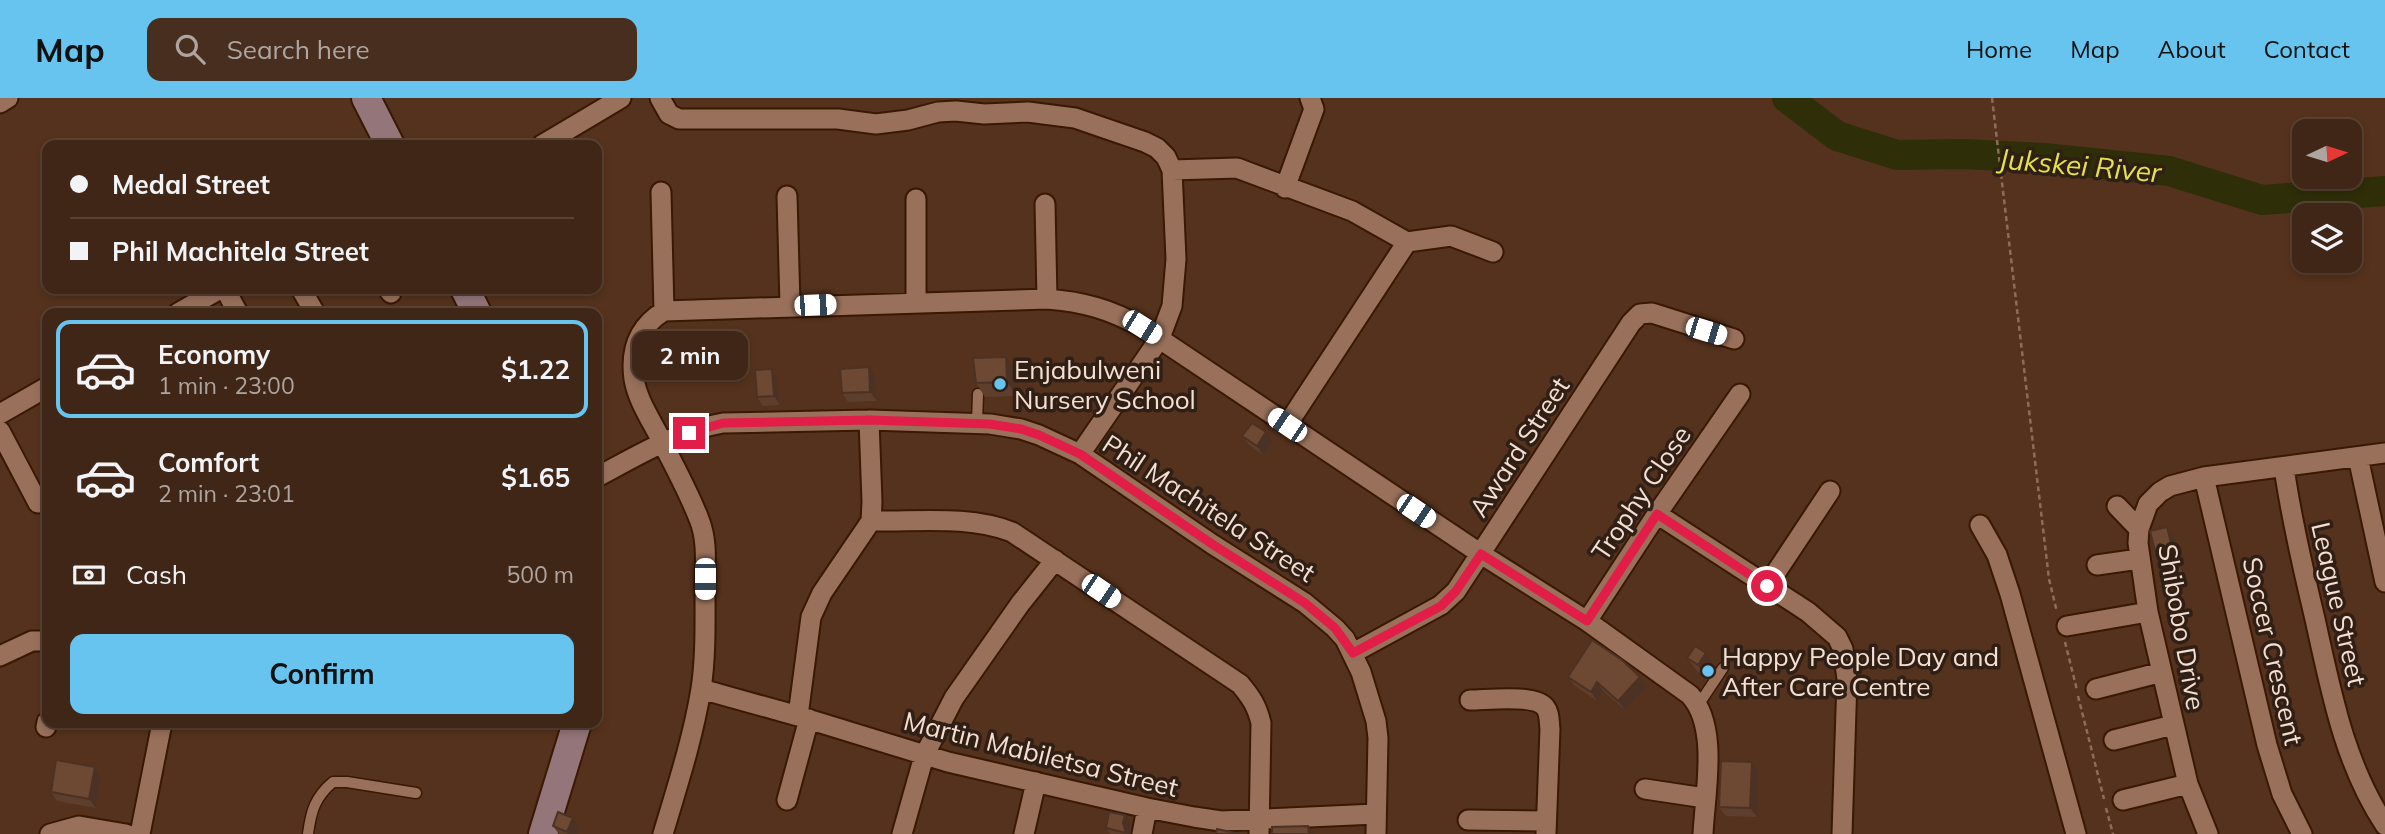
<!DOCTYPE html>
<meta charset="utf-8">
<style>
:root{--surface:#402616;--page:#472e1f;--text:#f1f3f6;--muted:#aea5a1;--line:#594335;--accent:#67c4ef}
body{margin:0;font-family:Mulish,sans-serif;background:var(--page);color:var(--text);height:100vh;display:flex;flex-direction:column;font-size:26px;white-space:nowrap}
*{box-sizing:border-box;margin:0}
p{font-size:23px;color:var(--muted)}
.icon{flex:none;width:38px;height:38px;fill:none;stroke:currentColor;stroke-width:2;stroke-linecap:round;stroke-linejoin:round}
.map{position:relative;flex:1;overflow:hidden}
.drawer{position:absolute;left:42px;top:210px;width:560px;height:420px;display:flex;flex-direction:column;background:var(--surface);border-radius:14px;box-shadow:0 4px 10px #0003,0 0 0 2px var(--line)}
.drawer>*{flex:none}
.top-card{position:absolute;left:42px;top:42px;width:560px;height:154px;border-radius:14px;box-shadow:0 4px 10px #0003,0 0 0 2px var(--line);display:grid;align-content:center;height:154px;padding:0 28px;background:var(--surface)}
.needle{width:46px;rotate:86deg}
.controls{position:absolute;left:2292px;top:21px;display:grid;gap:14px}
.controls a{display:grid;place-items:center;width:70px;height:70px;border-radius:14px;background:var(--surface);box-shadow:0 4px 10px #0003,0 0 0 2px var(--line);font-size:35px}
.end{position:absolute;width:32px;height:32px;margin:-16px;border:9px solid #e11d48;background:#fff;box-shadow:0 0 0 4px #fff}
.from{border-radius:50%}
.bubble{position:absolute;height:49px;border-radius:14px;background:var(--surface);box-shadow:0 4px 10px #0003,0 0 0 2px var(--line);font-size:23px;font-weight:700;line-height:49px;text-align:center}
.car{position:absolute;width:21px;height:42px;margin:-21px -10px;border-radius:9px;box-shadow:0 0 5px 2px #0007;background:linear-gradient(#fff 24%,#345 0 40%,#fff 0 76%,#345 0 86%,#fff 0)}
.top-card b{display:flex;align-items:center;gap:24px;height:66px;font-size:26px}
.top-card b+b{border-top:2px solid var(--line)}
.top-card i{width:18px;height:18px;background:var(--text)}
ul{padding:12px 0 0;list-style:none}
li{display:flex;align-items:center;gap:21px;height:98px;margin:0 14px 10px;padding:0 14px;border:4px solid transparent;border-radius:14px}
li div{flex:1}
li b{display:block;font-size:26px}
li em{font-style:normal;font-weight:700}
li.on{border-color:var(--accent)}
li>.icon{width:63px;height:63px;stroke-width:1.5}
.pay{display:flex;align-items:center;gap:18px;height:77px;padding:0 28px;font-size:26px}
.pay p{margin-inline-start:auto}
.button{display:flex;gap:14px;margin-top:auto;padding:14px 28px}
.button a{flex:1;height:80px;border-radius:14px;background:var(--accent);color:#111;font-size:28px;font-weight:700;line-height:80px;text-align:center}
header{display:flex;align-items:center;gap:42px;box-sizing:border-box;height:98px;padding:0 35px;background:var(--accent);color:#111}
header strong{font-size:33px}
nav{display:flex;gap:38px;margin-inline-start:auto;font-size:24px}
.search{width:490px;height:63px;background:var(--page);display:flex;align-items:center;gap:18px;box-sizing:border-box;padding:0 24px;border-radius:14px;color:var(--muted);font-size:26px}
.map>svg:first-child{display:block}
.lines{fill:none;stroke-linecap:round;stroke-linejoin:round}
.river{stroke:#2e2e08;stroke-width:30}
.lane-casing{stroke:#391804;stroke-width:13}
.street-casing{stroke:#391804;stroke-width:23}
.secondary-casing{stroke:#391804;stroke-width:32}
.path{stroke:#8c6d5b;stroke-width:2.5;stroke-dasharray:5 3.5;stroke-linecap:butt}
.lane{stroke:#99715b;stroke-width:10}
.street{stroke:#99715b;stroke-width:19}
.secondary{stroke:#94757a;stroke-width:28}
.wall{fill:#5e3e2c}
.shaded-wall{fill:#4c3224}
.building{fill:#6d4833;stroke:#4c3224;stroke-width:2}
.route{stroke:#e11d48;stroke-width:9}
.poi-dot{fill:#67c4ef;stroke:#2f1f15;stroke-width:2.5}
.labels{text-anchor:middle;dominant-baseline:central;stroke-width:7;stroke-linejoin:round;paint-order:stroke}
.poi-label{font-size:26px;fill:#f5ded2;stroke:#2f1f15;text-anchor:start}
.street-label{font-size:26px;fill:#f5ded2;stroke:#2f1f15}
.water-label{font-size:28px;font-style:italic;fill:#e2e449;stroke:#2f1f15}
</style>
<header>
<strong>Map</strong>
<div class="search"><svg class="icon" aria-label="search" viewBox="0 0 24 24"><circle cx="10" cy="10" r="6"/><path d="M15 15l6 6"/></svg>Search here</div>
<nav><a>Home</a><a>Map</a><a>About</a><a>Contact</a></nav>
</header>
<div class="map">
<svg width="2385" height="736" viewBox="0 0 2385 736">
<rect width="100%" height="100%" fill="#55321d"/>
<g class="lines">
<!-- river -->
<path class="river" d="M1787,0L1837,38L1897,57L1963,56L2044,60L2169,73L2262,102L2385,93"/>
<!-- lane casing -->
<g class="lane-casing">
<path id="lane" d="M977,325L978,296
M1699,606L1723,570
M308,736C311,713 315,699 333,684H347L416,695"/>
</g>
<!-- street casing -->
<g class="street-casing">
<path id="street" d="M660,0L669,16L679,21H838L876,26L908,22L938,14L956,13L984,16L1028,14L1075,20L1145,44L1157,50L1166,59L1172,72L1176,161L1172,208L1160,240L1080,356
M0,5L8,0
M542,47L621,0
M1172,72L1237,70L1352,113L1407,144L1451,138L1493,154
M1285,90L1314,11L1310,0
M661,94L664,213
M787,98L790,207
M916,101V204
M1045,106L1047,201
M225,191L238,215
M301,191L315,215
M388,191L391,195
M178,215L220,191
M0,316L47,289
M1287,327L1407,144
M0,333L38,405
M2358,359L2385,484
M2284,369C2291,420 2303,471 2315,521C2331,593 2344,665 2385,727
M597,379C637,358 677,333 723,325L869,322L990,326L1021,331L1039,337L1080,356L1212,446L1305,505L1335,530L1345,541L1361,574L1376,623L1378,640L1376,736
M2204,379L2267,647L2282,696L2302,736
M2117,408L2139,431
M1657,416L1808,514L1837,539L1843,551L1847,581L1842,736
M871,423C916,424 969,417 1012,434L1240,586C1251,599 1257,608 1261,625L1259,736
M1980,427L1997,457L2010,496L2076,736
M2097,467L2139,461
M1767,488L1830,393
M1587,523L1657,416L1740,296
M2067,528L2148,514
M1353,555L1441,507L1456,493L1631,225L1640,216L1652,215L1734,241
M0,558L32,543H47
M701,591L798,618L948,664L1147,710L1194,719L1221,723L1376,716
M2096,591L2162,574
M1470,602C1487,602 1534,596 1545,609C1550,615 1549,624 1550,631L1546,736
M798,618L811,519L822,495L871,423L872,404L869,322
M46,629L47,624
M2114,642L2173,627
M1645,691L1705,700
M787,702L809,621
M2123,702L2188,686
M1468,722L1546,723
M50,736L79,728L126,736
M140,736L162,625
M663,736C677,689 693,640 701,591C706,558 705,523 705,490C705,467 708,443 699,421C689,395 675,369 662,344C652,323 638,304 634,281C630,252 638,229 664,213L1047,201C1084,204 1109,211 1142,229L1481,456L1587,523L1690,597C1719,629 1705,694 1703,736
M902,736L924,658L954,600L1020,506L1055,462
M1024,736L1036,684
M1142,736L1147,710
M2208,736L2188,686L2148,514L2138,445L2139,431L2148,406L2160,394L2170,388L2204,379L2385,355"/>
</g>
<!-- secondary casing -->
<g class="secondary-casing">
<path id="secondary" d="M366,0L390,47
M465,191L477,215
M543,736L577,625"/>
</g>
<!-- path -->
<path class="path" d="M1992,0L2049,481L2057,514
M2065,544L2077,592
M2078,598L2104,701
M2106,710L2113,736"/>
<!-- lane -->
<use href="#lane" class="lane"/>
<!-- street -->
<use href="#street" class="street"/>
<!-- secondary -->
<use href="#secondary" class="secondary"/>
</g>
<!-- wall -->
<path class="wall" d="M772,271L778,280L780,307L763,308L757,299Z
M1016,272L1017,298L985,299L976,285Z
M875,278L877,303L848,304L842,295Z
M1242,338L1273,344L1263,357L1249,347Z
M2167,429L2174,438L2183,474L2166,478L2159,469Z
M1687,560L1715,569L1707,581L1697,573Z
M1568,579H1640L1647,588L1625,612L1603,593L1597,603L1575,588Z
M95,669L101,678L96,710L57,703L51,694Z
M1758,674L1757,719L1726,718L1719,709Z
M1131,726L1130,736H1110L1106,730Z
M553,728L579,730L577,736H559Z"/>
<!-- shaded-wall -->
<path class="shaded-wall" d="M1006,259L1016,272L1017,298L1007,284Z
M869,269L875,278L877,303L870,294Z
M772,271L778,280L780,307L774,298Z
M1266,334L1273,344L1263,357L1257,348Z
M2167,429L2174,438L2183,474L2176,465Z
M1706,555L1715,569L1707,581L1698,567Z
M1640,579L1647,588L1625,612L1618,603Z
M1597,584L1603,593L1597,603L1591,594Z
M1752,664L1758,674L1757,719L1750,710Z
M95,669L101,678L96,710L89,701Z
M1125,717L1131,726L1130,736H1127L1126,735L1123,725Z
M573,720L579,730L577,736H568L567,734Z
M1308,728L1314,736H1309Z"/>
<!-- building -->
<path class="building" d="M1006,259L1007,284L976,285L973,260Z
M869,269L870,294L842,295L840,271Z
M772,271L774,298L757,299L755,272Z
M1252,325L1266,334L1257,348L1242,338Z
M2167,429L2176,465L2159,469L2150,433Z
M1592,542L1622,562L1640,579L1618,603L1597,584L1591,594L1568,579Z
M1695,548L1706,555L1698,567L1687,560Z
M56,662L95,669L89,701L51,694Z
M1721,663L1752,664L1750,710L1719,709Z
M558,714L573,720L567,734L553,728Z
M1109,714L1125,717L1123,725L1126,735L1106,730Z
M1308,728L1309,736H1272V729Z
M1217,731L1240,736H1216Z"/>
<g class="lines">
<!-- route -->
<path class="route" d="M689,335L723,325L869,322L990,326L1021,331L1039,337L1080,356L1212,446L1305,505L1335,530L1353,555L1441,508L1456,493L1481,456L1587,523L1657,416L1767,488"/>
</g>
<!-- markers -->
<g class="poi-dot">
<circle cx="1000" cy="286" r="7"/>
<circle cx="1708" cy="573" r="7"/>
</g>
<g class="labels">
<!-- poi labels -->
<g class="poi-label">
<text x="1014" y="271">Enjabulweni<tspan x="1014" dy="30">Nursery School</tspan></text>
<text x="1722" y="558">Happy People Day and<tspan x="1722" dy="30">After Care Centre</tspan></text>
</g>
<!-- street labels -->
<g class="street-label">
<text transform="translate(1519 349) rotate(-57)">Award Street</text>
<text transform="translate(1641 395) rotate(-56)">Trophy Close</text>
<text transform="translate(1209 410) rotate(33)">Phil Machitela Street</text>
<text transform="translate(2339 506) rotate(77)">League Street</text>
<text transform="translate(2182 529) rotate(80)">Shibobo Drive</text>
<text transform="translate(2273 553) rotate(77)">Soccer Crescent</text>
<text transform="translate(1041 656) rotate(14)">Martin Mabiletsa Street</text>
</g>
<!-- water labels -->
<g class="water-label">
<text transform="translate(2080 67) rotate(5)">Jukskei River</text>
</g>
</g>
</svg>
<div class="controls">
<a><svg class="needle" viewBox="-14 -14 28 28"><path d="M0-13l5 13h-10z" fill="#e53935"/><path d="M0 13l5-13h-10z" fill="#aea5a1"/></svg></a>
<a><svg class="icon" aria-label="layers" viewBox="0 0 24 24"><path d="M12 4l9 5-9 5-9-5zM3 14l9 5 9-5"/></svg></a>
</div>
<i class="end from" style="left:1767px;top:488px"></i>
<i class="end" style="left:689px;top:335px"></i>
<div class="bubble" style="left:632px;top:233px;width:116px">2 min</div>
<i class="car" style="left:815px;top:207px;rotate:88deg"></i>
<i class="car" style="left:1142px;top:229px;rotate:122deg"></i>
<i class="car" style="left:1706px;top:233px;rotate:107deg"></i>
<i class="car" style="left:1287px;top:327px;rotate:304deg"></i>
<i class="car" style="left:1416px;top:413px;rotate:124deg"></i>
<i class="car" style="left:705px;top:481px;rotate:180deg"></i>
<i class="car" style="left:1101px;top:493px;rotate:124deg"></i>
<div class="top-card">
<b><i class="from"></i>Medal Street</b>
<b><i></i>Phil Machitela Street</b>
</div>
<section class="drawer">
<ul>
<li class="on"><svg class="icon" aria-label="car" viewBox="0 0 24 24"><path d="M5 17H2v-5l4-1 3-4h7l3 4 3 1v5h-3M9 17h6M6 11h13"/><circle cx="7" cy="17" r="2"/><circle cx="17" cy="17" r="2"/></svg><div><b>Economy</b><p>1 min · 23:00</p></div><em>$1.22</em></li>
<li><svg class="icon" aria-label="car" viewBox="0 0 24 24"><path d="M5 17H2v-5l4-1 3-4h7l3 4 3 1v5h-3M9 17h6M6 11h13"/><circle cx="7" cy="17" r="2"/><circle cx="17" cy="17" r="2"/></svg><div><b>Comfort</b><p>2 min · 23:01</p></div><em>$1.65</em></li>
</ul>
<div class="pay"><svg class="icon" aria-label="cash" viewBox="0 0 24 24"><path d="M3 7h18v10H3z"/><circle cx="12" cy="12" r="2"/></svg>Cash<p>500 m</p></div>
<div class="button"><a>Confirm</a></div>
</section>
</div>
